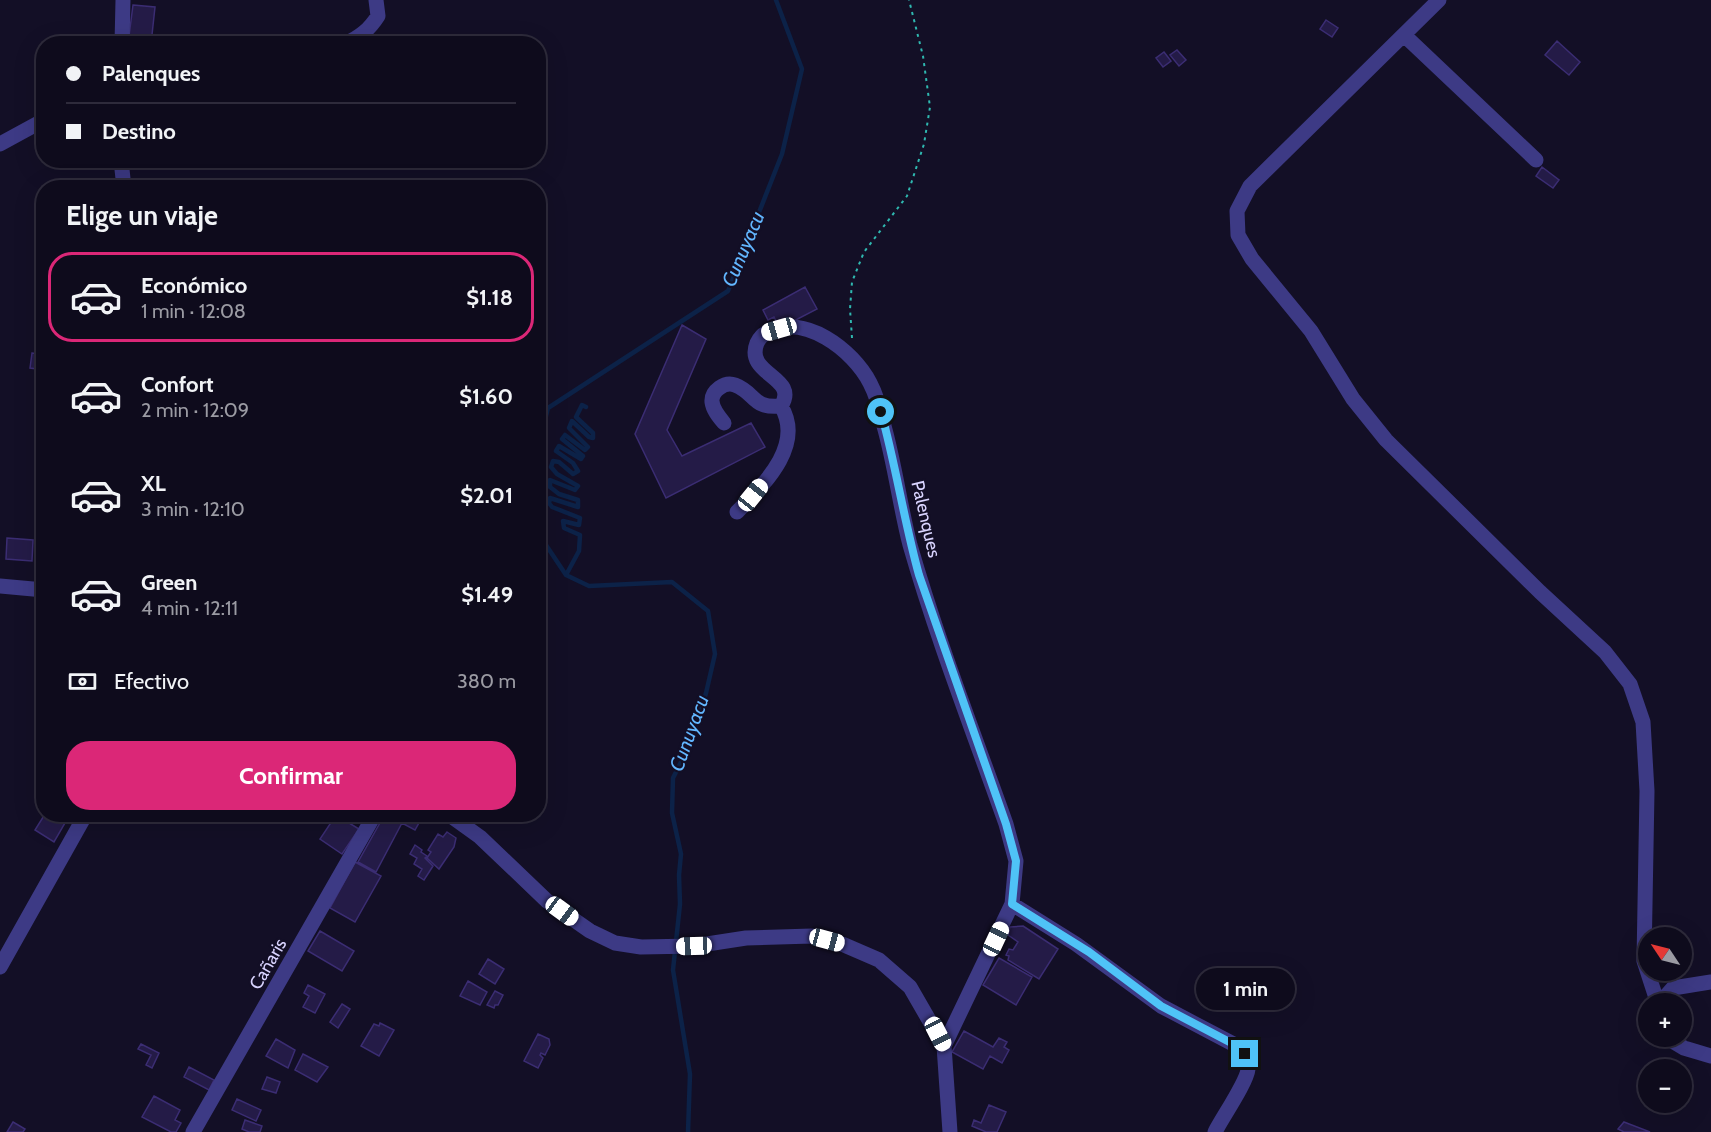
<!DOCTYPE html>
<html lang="es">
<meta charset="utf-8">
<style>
:root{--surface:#0e0b1c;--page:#171425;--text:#f1f3f6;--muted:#9b9ba3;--line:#2e2b3b;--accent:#db2777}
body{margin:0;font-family:Cabin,sans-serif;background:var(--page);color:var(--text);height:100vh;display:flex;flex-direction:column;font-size:22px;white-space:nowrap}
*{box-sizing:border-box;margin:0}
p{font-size:20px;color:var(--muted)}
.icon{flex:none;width:33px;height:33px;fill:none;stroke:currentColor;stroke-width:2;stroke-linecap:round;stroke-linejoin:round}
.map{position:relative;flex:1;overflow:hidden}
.drawer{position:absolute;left:36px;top:180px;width:510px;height:642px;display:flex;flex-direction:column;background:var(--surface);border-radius:24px;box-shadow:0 6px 24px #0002,0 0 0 2px var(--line)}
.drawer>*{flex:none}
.guide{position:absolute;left:36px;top:36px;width:510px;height:132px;border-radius:24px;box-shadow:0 6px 24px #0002,0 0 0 2px var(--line);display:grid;align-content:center;height:132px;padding:0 30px;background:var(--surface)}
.needle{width:39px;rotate:305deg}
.tools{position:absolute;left:1638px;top:927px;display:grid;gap:12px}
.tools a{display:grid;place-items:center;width:54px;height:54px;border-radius:50%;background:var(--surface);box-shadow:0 6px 24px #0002,0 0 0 2px var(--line);font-size:30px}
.end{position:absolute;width:27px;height:27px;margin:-14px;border:8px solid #4fc3f7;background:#111;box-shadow:0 0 0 3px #111}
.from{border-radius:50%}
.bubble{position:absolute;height:42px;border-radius:21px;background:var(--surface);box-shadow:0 6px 24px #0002,0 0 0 2px var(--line);font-size:20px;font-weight:700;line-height:42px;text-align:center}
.car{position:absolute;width:18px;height:36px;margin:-18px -9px;border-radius:8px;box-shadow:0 0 4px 2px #0007;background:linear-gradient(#fff 24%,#345 0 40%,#fff 0 76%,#345 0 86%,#fff 0)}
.guide b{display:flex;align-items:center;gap:21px;height:57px;font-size:22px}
.guide b+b{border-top:2px solid var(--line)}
.guide i{width:15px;height:15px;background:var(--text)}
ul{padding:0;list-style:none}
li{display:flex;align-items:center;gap:18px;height:90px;margin:0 12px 9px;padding:0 18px;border:3px solid transparent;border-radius:24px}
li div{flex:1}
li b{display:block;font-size:22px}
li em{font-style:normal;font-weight:700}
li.active{border-color:var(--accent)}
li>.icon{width:54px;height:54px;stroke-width:1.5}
h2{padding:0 30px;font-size:27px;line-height:72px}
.pay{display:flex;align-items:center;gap:15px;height:66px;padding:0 30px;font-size:22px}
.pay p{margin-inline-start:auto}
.button{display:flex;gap:12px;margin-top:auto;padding:12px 30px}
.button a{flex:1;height:69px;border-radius:24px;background:var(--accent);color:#fff;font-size:24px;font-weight:700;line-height:69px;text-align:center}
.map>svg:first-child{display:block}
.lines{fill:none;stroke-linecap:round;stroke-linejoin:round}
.stream{stroke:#0c2248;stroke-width:4.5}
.building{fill:#241b47;stroke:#3b2d73;stroke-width:1.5}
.path{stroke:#2fb8b0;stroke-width:2;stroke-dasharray:3 4.5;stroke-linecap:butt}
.minor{stroke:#3d3a85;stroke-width:15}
.route{stroke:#4fc3f7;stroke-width:8}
.labels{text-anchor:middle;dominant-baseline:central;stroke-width:4.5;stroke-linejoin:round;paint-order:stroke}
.street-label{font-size:18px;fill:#d9d4ff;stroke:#130f26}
.water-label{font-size:20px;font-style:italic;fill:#62b6ff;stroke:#130f26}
</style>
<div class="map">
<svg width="1711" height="1132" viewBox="0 0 1711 1132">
<rect width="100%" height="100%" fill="#130f26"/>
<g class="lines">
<!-- stream -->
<path class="stream" d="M538,448L548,408L728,291L782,154L802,69L776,0
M538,533L566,575L589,586L672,582L708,611L715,654L706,693L690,744L673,778L672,813L681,854L679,875L680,904L673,970L690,1074L688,1132
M566,575L579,551L580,535L564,528L563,521L579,525L580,518L552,507L549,503L550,498L578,507V500L559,494L550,487V480L575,490L578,486L557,474L551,467L553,461L559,462L573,474L578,471L573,463L556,451L559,446L581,459L583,456L562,439L565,435L585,450L588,447L569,428L572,421L589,437L593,438V433L576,417L582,405L586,407"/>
</g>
<!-- building -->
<path class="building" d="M133,5L155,7L151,44H128Z
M1326,20L1338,28L1332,37L1320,29Z
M1557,41L1580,62L1569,75L1545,55Z
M1177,50L1186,60L1179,66L1170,55Z
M1164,52L1171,61L1163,67L1156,58Z
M1542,167L1559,180L1553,188L1536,176Z
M805,287L817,309L790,323L788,319L778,325L774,317L768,320L763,310Z
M682,325L706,339L667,430L682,456L751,423L765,447L666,498L635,434Z
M32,353L44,355V370L30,368Z
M7,538L33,540L32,561L6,559Z
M45,814H52L65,823L54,842L35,830Z
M385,814H408L420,821L415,830L402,823L376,872L358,862Z
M336,815L359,829L342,854L320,839Z
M447,832L456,838L454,847L439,869L427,858L431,852L428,850L438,834L443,837Z
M415,845L422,850L421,852L427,856L425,858L433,866L424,880L418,876L422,869L414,864L417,858L410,854Z
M355,862L381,876L355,922L330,908Z
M1023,926L1058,949L1039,979L1008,960L1009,956L1006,955L1009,949L1013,950L1018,942L1008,935L1010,927Z
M320,931L354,951L342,971L308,951Z
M999,958L1032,977L1016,1005L983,985Z
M488,959L504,969L495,984L479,974Z
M468,981L487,992L480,1005L460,996Z
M308,985L325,994L315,1013L303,1007L309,996L304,993Z
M495,991L503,995L498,1005H495L494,1008L487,1005Z
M342,1004L350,1009L338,1028L330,1022Z
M380,1023L394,1030L379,1056L361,1046L374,1024L379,1026Z
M964,1031L993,1047L999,1038L1007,1042L1004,1047L1009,1050L1002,1063L990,1056L983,1069L952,1052Z
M538,1034L549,1039L550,1045L545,1055L541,1053L540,1055L543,1058L538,1068L524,1061Z
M276,1039L295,1050L288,1068L266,1056Z
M141,1044L159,1053L152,1068L146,1065L151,1055L138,1049Z
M303,1054L328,1067L317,1082L295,1070Z
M189,1067L214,1080L209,1090L184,1077Z
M267,1077L280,1082L276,1093L262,1089Z
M154,1096L180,1110L175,1120L181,1123L176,1132H171L142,1117Z
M237,1099L261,1110L256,1121L232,1110Z
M989,1105L1006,1112L997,1132H986L972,1126L974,1120L981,1123Z
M245,1120L262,1126L260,1132H249L242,1129Z
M13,1122L25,1129L23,1132H7Z
M1624,1122L1650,1132H1624L1618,1129Z"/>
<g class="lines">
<!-- path -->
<path class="path" d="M852,338L850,309L852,282L864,252L907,196L924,144L930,107L923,56L909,0"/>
<!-- minor -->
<path class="minor" d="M1439,0L1250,186L1237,211L1238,235L1252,259L1311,331L1353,399L1386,440L1540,592L1605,652L1630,684L1643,722L1647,791L1644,961L1658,1004
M1404,35L1536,160
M122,44L123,0
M345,44C360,37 369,30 378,16L376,0
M0,144L44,120
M121,160L124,188
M724,423C719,417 713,410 712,402C711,391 725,381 735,385C756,393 752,409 781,406C800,377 744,375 757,343C759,339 762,335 766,333C804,312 853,350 870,383C877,396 881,412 884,426C895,465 900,506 910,545C937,639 973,731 1006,824L1016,861L1012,904L944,1046
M737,512C763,485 805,446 781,406
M0,586L44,590
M448,814L480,837L547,901L590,931L615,943L641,947L694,946L746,938L812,936L842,944L879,960L910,987L944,1046L950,1132
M1012,904L1076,944L1161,1006L1239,1047C1244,1053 1248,1060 1248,1069C1247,1082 1222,1118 1215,1132
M0,967L86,814
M1659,1004L1673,988L1711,982
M1664,1036L1684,1048L1711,1056
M193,1132L375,814"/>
</g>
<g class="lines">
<!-- route -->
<path class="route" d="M881,412C896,466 904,521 919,575L1006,824L1016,861L1012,904L1089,952L1161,1006L1239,1047L1245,1054"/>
</g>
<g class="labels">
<!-- street labels -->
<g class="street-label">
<text transform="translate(926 519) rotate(77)">Palenques</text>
<text transform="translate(268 964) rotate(-60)">Cañaris</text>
</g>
<!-- water labels -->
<g class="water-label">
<text transform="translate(743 249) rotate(-67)">Cunuyacu</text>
<text transform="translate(689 733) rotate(-70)">Cunuyacu</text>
</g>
</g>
</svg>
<div class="tools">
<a><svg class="needle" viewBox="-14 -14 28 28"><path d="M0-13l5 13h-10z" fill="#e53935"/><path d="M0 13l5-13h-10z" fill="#9b9ba3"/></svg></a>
<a>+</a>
<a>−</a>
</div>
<i class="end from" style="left:881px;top:412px"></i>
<i class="end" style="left:1245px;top:1054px"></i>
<div class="bubble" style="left:1196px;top:968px;width:99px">1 min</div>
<i class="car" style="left:779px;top:329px;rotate:254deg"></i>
<i class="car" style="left:753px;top:495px;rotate:39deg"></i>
<i class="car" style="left:562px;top:911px;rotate:126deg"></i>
<i class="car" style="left:996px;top:939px;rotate:25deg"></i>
<i class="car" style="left:827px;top:940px;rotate:105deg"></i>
<i class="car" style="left:694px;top:946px;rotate:268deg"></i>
<i class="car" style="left:938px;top:1034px;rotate:153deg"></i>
<div class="guide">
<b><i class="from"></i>Palenques</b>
<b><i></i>Destino</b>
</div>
<section class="drawer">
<h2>Elige un viaje</h2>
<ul>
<li class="active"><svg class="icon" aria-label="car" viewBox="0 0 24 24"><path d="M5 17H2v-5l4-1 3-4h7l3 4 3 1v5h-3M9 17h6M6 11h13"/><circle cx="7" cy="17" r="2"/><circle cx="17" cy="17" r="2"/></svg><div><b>Económico</b><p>1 min · 12:08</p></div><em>$1.18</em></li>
<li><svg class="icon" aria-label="car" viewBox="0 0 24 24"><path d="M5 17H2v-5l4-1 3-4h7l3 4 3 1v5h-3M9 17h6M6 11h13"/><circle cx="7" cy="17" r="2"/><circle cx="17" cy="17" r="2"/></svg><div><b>Confort</b><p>2 min · 12:09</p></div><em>$1.60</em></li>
<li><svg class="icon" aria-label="car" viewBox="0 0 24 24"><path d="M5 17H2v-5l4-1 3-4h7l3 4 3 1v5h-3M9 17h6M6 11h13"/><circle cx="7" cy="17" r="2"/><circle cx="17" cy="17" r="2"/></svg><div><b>XL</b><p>3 min · 12:10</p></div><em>$2.01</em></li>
<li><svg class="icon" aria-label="car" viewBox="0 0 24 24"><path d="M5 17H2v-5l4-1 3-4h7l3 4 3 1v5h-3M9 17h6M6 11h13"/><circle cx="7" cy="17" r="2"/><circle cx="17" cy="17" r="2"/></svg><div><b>Green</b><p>4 min · 12:11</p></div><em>$1.49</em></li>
</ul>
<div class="pay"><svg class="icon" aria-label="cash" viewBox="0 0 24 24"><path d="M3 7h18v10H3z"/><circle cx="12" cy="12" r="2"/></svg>Efectivo<p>380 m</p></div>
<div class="button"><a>Confirmar</a></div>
</section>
</div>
